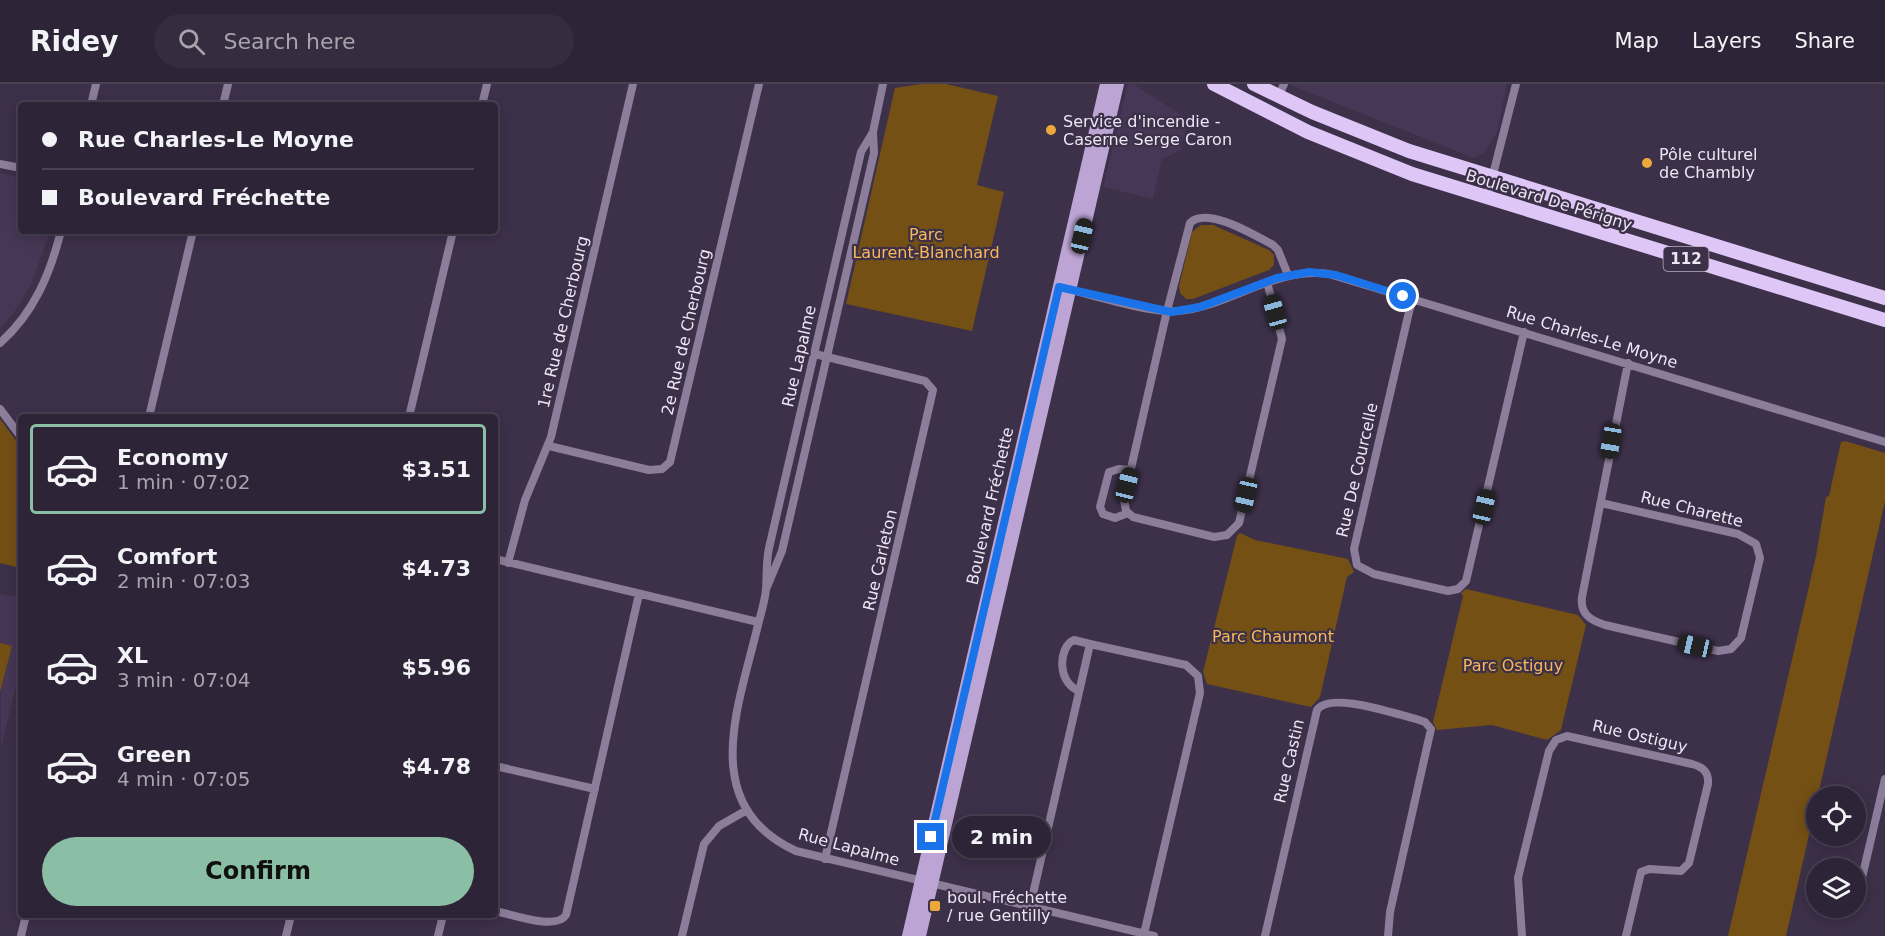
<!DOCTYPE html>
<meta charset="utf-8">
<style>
:root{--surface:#2e2437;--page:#362c3f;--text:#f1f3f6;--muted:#a7a4ad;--line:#494152;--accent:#8abfa5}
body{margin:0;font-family:"DejaVu Sans",sans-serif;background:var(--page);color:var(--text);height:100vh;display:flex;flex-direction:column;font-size:22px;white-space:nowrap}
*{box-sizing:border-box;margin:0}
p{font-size:20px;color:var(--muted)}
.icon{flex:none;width:33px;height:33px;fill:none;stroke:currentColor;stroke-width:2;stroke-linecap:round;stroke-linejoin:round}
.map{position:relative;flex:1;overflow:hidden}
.side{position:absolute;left:18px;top:330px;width:480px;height:504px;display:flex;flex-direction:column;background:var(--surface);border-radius:6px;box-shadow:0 3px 15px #0003,0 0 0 2px var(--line)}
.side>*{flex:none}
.hud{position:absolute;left:18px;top:18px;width:480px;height:132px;border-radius:6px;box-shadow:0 3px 15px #0003,0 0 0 2px var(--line);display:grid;align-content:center;height:132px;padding:0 24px;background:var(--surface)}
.buttons{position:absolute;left:1806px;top:702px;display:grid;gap:12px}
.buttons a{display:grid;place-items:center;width:60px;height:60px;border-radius:50%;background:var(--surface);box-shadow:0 3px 15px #0003,0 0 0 2px var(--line);font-size:30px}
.end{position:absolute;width:27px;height:27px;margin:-14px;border:8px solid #1a73e8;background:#fff;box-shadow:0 0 0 3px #fff}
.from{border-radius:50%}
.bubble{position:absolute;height:42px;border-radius:21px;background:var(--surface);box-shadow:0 3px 15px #0003,0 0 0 2px var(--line);font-size:20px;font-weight:600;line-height:42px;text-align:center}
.car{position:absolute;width:18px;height:36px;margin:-18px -9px;border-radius:8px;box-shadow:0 0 4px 2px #0007;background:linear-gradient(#222 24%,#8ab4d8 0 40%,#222 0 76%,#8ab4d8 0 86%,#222 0)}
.hud b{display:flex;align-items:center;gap:21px;height:57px;font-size:22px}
.hud b+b{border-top:2px solid var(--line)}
.hud i{width:15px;height:15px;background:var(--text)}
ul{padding:10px 0 0;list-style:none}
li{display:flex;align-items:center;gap:18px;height:90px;margin:0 12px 9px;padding:0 12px;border:3px solid transparent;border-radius:6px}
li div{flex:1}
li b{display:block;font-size:22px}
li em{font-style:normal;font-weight:600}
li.current{border-color:var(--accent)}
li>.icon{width:54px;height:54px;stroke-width:1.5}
.button{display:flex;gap:12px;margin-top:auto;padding:12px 24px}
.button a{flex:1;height:69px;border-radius:36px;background:var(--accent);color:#111;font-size:24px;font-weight:600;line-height:69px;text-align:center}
header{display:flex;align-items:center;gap:36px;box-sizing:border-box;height:84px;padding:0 30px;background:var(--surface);border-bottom:2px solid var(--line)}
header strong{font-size:28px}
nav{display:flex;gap:33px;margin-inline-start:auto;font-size:21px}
.search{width:420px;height:54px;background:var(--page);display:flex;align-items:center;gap:15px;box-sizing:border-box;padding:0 21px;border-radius:33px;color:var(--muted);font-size:22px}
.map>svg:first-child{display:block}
.built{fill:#463756}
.green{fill:#745015}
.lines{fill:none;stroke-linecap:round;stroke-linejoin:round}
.street{stroke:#8c7e9b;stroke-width:8}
.secondary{stroke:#bca5d4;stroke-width:12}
.primary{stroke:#dec6f7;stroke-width:14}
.route{stroke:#1a73e8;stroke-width:8}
.poi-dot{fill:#eda83b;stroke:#3d3049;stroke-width:2}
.labels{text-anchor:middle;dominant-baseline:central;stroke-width:4.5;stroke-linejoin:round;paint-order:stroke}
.shield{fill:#3d3049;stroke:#b8afc1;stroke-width:1.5}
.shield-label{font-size:15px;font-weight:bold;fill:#ede6f5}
.poi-label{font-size:16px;fill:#ede6f5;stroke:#3d3049;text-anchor:start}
.street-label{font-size:16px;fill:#ede6f5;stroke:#3d3049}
.park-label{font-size:16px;fill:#f9b959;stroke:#3d3049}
</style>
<header>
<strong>Ridey</strong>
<div class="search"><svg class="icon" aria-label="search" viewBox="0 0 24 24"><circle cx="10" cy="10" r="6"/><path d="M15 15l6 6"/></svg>Search here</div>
<nav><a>Map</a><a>Layers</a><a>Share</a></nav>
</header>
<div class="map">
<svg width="1885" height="852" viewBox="0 0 1885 852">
<rect width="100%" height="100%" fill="#3d3049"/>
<!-- built -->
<path class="built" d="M1128,0H1133L1188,35L1180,67L1162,75L1153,115L1103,103Z
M1288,0H1507L1497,48L1484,69L1474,74Z
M0,89L21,94V147H50L32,199L13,230L0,244Z
M0,510L21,514V582L1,662Z"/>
<!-- green -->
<path class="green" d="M921,0H946L998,12L977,101L1004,108L972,247L846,220L895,4Z
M1201,141H1213L1269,166L1274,171V181L1269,186L1193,215H1186L1180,209L1179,202L1192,148Z
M0,335L21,363V484L0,479Z
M1845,357L1885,369V417L1786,852H1728L1816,472L1826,413L1829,412L1841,358Z
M1240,449L1255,456L1348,475L1354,488L1347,493L1320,613L1311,623L1207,600L1203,588L1237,452Z
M1466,505L1578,531L1586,541L1561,646L1547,656L1492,641L1437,646L1433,638L1463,512L1461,509Z
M0,559L12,562L0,608Z"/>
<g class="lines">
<!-- street -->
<path class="street" d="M1278,13L1284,0
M91,21L96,0
M223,21L228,0
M482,21L487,0
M873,48L861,68L769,464C766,478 767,491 766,505C765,518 760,532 757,545C738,624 698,722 796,767L1154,852
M0,80L21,84
M1487,114L1516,0
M1267,198L1282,255L1239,439L1227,451L1214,453L1133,433L1126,427L1124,415L1167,227L1190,139C1207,122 1254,151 1273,161L1278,166L1288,191
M1065,204C1091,211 1154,230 1178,227C1231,222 1275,182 1329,190L1885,358
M1412,215L1354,465L1357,481L1374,490L1448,507L1458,505L1466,497L1524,248
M0,259C34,229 50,190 61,147
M815,270L925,297L933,306L825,775
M0,325L21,353
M149,333L193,147
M409,333L453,147
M549,362L649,386L662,385L670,378L759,0
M1601,419L1738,450L1756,460L1760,474L1741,554L1731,565L1718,567L1605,541C1590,536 1580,530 1582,513L1628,279
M1128,429L1115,434L1103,430L1100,423L1109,388L1119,385L1131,386
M495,475L758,538
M508,479L525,416L551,353L633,0
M767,503L782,467L874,69L873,48L883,0
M1079,607C1056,598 1059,562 1074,556L1090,560
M495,682L595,705
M1858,811L1885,695
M1030,823L1090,560L1186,581L1198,592L1200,609L1144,850
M495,827C512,830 556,847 566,831L639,510
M21,852L26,831
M286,852L291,831
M438,852L443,831
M682,852L704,760L719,742L747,726
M1265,852L1317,626C1330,607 1395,630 1416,635L1425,638L1431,645L1390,828L1388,852
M1522,852L1518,794L1549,667L1556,656L1567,652L1692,680C1703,683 1709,688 1708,700L1689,779L1681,787L1649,785L1641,788L1626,852"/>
<!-- secondary -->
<path class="secondary" d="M908,852L1106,0
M920,852L1118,0"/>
<!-- primary -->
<path class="primary" d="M1214,0L1308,48L1412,90L1885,236
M1254,0L1312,28L1409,67L1885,214"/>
</g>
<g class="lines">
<!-- route -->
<path class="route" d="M931,753L1059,203L1171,228L1200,223L1277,194L1309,188L1336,191L1403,212"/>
</g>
<!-- markers -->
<g class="poi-dot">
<circle cx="1051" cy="46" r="6"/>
<circle cx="1647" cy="79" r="6"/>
<rect x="929" y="816" width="12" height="12" rx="3"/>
</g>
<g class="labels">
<!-- shield labels -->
<rect class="shield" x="1663.5" y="163" width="45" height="24" rx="4.5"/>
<g class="shield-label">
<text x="1686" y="175">112</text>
</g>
<!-- poi labels -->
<g class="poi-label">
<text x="1063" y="37">Service d'incendie -<tspan x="1063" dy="18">Caserne Serge Caron</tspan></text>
<text x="1659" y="70">Pôle culturel<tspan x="1659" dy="18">de Chambly</tspan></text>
<text x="947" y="813">boul. Fréchette<tspan x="947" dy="18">/ rue Gentilly</tspan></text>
</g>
<!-- street labels -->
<g class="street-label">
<text transform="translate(1549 116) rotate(17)">Boulevard De Périgny</text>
<text transform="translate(563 238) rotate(-77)">1re Rue de Cherbourg</text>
<text transform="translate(686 248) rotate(-77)">2e Rue de Cherbourg</text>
<text transform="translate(1592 253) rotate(17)">Rue Charles-Le Moyne</text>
<text transform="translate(799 272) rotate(-77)">Rue Lapalme</text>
<text transform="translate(1357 386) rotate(-77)">Rue De Courcelle</text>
<text transform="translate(990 422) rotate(-77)">Boulevard Fréchette</text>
<text transform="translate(1692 425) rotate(14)">Rue Charette</text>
<text transform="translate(880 476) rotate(-77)">Rue Carleton</text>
<text transform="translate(1640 652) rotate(13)">Rue Ostiguy</text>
<text transform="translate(1289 677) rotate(-77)">Rue Castin</text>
<text transform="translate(849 763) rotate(15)">Rue Lapalme</text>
</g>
<!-- park labels -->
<g class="park-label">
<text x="926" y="150">Parc<tspan x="926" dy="18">Laurent-Blanchard</tspan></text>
<text x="1273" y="552">Parc Chaumont</text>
<text x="1513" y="581">Parc Ostiguy</text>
</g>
</g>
</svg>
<div class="buttons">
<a><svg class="icon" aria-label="locate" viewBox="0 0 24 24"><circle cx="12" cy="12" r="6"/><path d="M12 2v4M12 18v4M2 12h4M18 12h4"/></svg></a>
<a><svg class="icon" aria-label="layers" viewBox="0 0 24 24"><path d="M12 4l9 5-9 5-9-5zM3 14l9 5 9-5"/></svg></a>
</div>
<i class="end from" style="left:1403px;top:212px"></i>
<i class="end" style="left:931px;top:753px"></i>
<div class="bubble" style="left:952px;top:732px;width:99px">2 min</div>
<i class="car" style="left:1082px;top:152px;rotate:13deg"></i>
<i class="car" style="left:1275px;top:228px;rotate:344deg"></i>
<i class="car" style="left:1611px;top:357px;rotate:189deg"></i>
<i class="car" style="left:1127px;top:401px;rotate:14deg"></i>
<i class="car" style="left:1246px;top:411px;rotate:193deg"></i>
<i class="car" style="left:1484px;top:423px;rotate:13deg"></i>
<i class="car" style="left:1695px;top:562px;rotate:283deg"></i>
<div class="hud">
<b><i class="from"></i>Rue Charles-Le Moyne</b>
<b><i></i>Boulevard Fréchette</b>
</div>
<section class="side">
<ul>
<li class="current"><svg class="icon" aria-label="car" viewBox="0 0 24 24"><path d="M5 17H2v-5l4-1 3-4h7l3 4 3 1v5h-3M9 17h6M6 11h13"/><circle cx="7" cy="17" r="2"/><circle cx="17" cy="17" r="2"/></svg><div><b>Economy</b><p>1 min · 07:02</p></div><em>$3.51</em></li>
<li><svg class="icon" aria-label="car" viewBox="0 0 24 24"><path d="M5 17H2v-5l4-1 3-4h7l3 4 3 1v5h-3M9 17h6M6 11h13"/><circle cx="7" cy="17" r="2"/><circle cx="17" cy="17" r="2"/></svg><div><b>Comfort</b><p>2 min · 07:03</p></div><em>$4.73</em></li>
<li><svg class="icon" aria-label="car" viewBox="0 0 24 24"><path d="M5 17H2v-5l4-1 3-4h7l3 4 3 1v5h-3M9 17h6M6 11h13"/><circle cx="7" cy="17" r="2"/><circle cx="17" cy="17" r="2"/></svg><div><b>XL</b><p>3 min · 07:04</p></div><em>$5.96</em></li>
<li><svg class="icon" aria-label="car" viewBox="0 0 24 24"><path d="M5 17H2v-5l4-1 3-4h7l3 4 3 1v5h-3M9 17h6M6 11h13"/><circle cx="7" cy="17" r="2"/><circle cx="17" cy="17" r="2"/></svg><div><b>Green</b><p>4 min · 07:05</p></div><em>$4.78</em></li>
</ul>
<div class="button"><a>Confirm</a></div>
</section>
</div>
